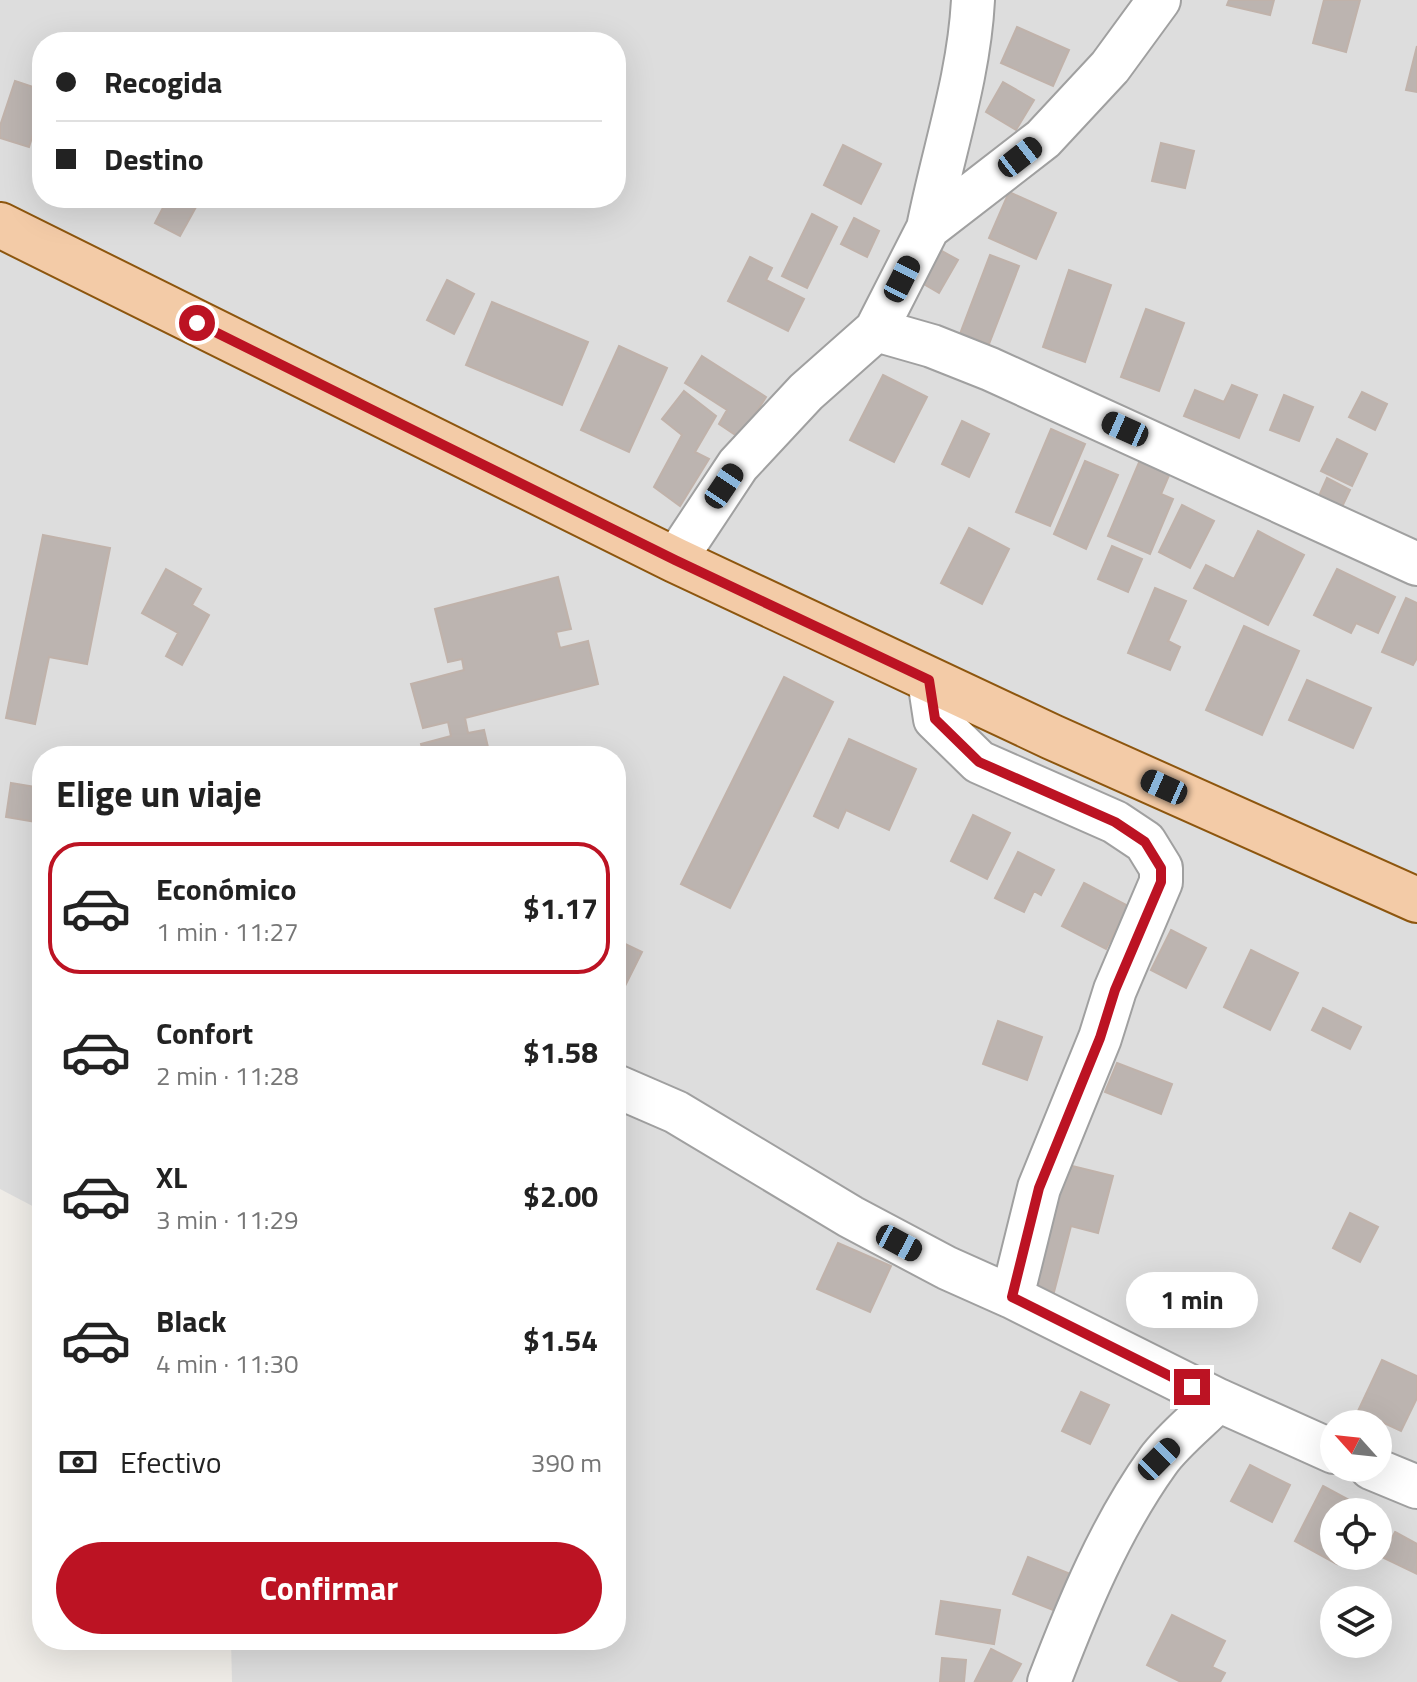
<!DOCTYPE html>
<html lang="es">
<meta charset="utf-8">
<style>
:root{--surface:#fff;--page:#f6f6f6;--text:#222;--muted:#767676;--line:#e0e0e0;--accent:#bc1323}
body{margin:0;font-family:"Titillium Web",sans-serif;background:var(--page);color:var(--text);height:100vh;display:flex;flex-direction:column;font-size:30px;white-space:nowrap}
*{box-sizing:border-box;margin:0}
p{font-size:26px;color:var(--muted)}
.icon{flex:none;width:44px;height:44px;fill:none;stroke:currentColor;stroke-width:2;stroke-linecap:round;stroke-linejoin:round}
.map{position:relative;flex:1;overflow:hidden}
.details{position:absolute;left:32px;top:746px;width:594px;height:904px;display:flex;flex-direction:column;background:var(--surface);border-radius:32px;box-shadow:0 8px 32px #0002}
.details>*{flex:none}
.guide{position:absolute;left:32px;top:32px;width:594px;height:176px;border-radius:32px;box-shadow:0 8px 32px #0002;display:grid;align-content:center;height:176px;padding:0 24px;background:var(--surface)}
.needle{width:52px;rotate:297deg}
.buttons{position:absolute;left:1320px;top:1410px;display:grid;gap:16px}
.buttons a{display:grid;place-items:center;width:72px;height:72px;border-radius:50%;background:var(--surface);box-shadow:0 8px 32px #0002;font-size:40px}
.end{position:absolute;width:36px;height:36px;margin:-18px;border:10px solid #bc1323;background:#fff;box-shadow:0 0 0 4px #fff}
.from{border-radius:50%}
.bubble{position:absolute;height:56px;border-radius:28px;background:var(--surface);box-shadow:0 8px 32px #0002;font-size:26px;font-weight:700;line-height:56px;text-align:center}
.car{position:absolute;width:24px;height:48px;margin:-24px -12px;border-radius:10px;box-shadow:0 0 6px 2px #0007;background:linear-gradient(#222 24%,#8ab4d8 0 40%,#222 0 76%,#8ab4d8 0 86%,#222 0)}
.guide b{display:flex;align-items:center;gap:28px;height:76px;font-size:30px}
.guide b+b{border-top:2px solid var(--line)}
.guide i{width:20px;height:20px;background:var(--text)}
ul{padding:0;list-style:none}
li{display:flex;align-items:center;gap:24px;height:132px;margin:0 16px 12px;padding:0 8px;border:4px solid transparent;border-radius:32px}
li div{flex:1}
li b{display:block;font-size:30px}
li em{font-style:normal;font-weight:700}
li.selected{border-color:var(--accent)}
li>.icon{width:72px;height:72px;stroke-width:1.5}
h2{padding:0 24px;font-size:36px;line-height:96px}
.pay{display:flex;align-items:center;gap:20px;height:88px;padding:0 24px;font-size:30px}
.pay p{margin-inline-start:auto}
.primary-button{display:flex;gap:16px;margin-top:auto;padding:16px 24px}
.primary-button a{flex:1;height:92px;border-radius:48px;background:var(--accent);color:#fff;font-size:32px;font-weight:700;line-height:92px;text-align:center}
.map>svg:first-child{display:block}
.residential{fill:#ddd;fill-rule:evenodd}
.building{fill:#bcb4b0;stroke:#c0b2aa;stroke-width:2}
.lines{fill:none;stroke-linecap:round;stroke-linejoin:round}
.minor-casing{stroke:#a0a0a0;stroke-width:46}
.major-casing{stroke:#8d560e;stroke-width:48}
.minor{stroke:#fff;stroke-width:42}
.major{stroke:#f3cba7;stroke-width:44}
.route{stroke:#bc1323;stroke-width:10}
</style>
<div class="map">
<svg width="1417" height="1682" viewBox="0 0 1417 1682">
<rect width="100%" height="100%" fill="#efece7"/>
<!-- residential -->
<path class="residential" d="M0,0H1417V1682H232L231,1640H616V756H42V1211L0,1189ZM42,42H616V198H42ZM1334,1424H1378V1468H1334ZM1334,1512H1378V1556H1334ZM1334,1600H1378V1644H1334Z"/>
<!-- building -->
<path class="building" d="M1229,0H1274L1270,15L1227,5Z
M1324,0H1360L1346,52L1313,43Z
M1017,27L1069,50L1053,86L1001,63Z
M1417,46V92L1406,90Z
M15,81L42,90V106L29,147L0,138V126Z
M1003,82L1034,100L1016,130L986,112Z
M1161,143L1194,151L1185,188L1152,181Z
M843,145L881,164L861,204L824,185Z
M1009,192L1056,213L1036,259L989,238Z
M168,198H201L180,236L155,223Z
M812,214L837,227L807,288L782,276Z
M854,218L879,231L867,257L841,244Z
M933,246L958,260L939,293L915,279Z
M990,255L1019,266L989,344L960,334Z
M750,257L772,268L766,280L804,299L788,331L728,301Z
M1069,270L1111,285L1085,362L1043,347Z
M447,280L474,294L454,334L427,320Z
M492,302L588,342L562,405L466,365Z
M1146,309L1184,323L1159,391L1121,377Z
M619,346L667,368L629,452L581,430Z
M702,356L766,397L740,438L719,424L727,410L685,383Z
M883,375L927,397L894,462L850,440Z
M1232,385L1257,395L1239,438L1184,416L1195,390L1224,402Z
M684,391L716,416L695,452L709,459L680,506L654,487L682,435L662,419Z
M1362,392L1387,404L1375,430L1349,417Z
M1284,395L1313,407L1299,441L1270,430Z
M962,421L989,434L969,477L942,464Z
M1051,429L1085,444L1050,526L1016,512Z
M1337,439L1367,454L1352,486L1321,471Z
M1140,460L1170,473L1161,494L1173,499L1150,554L1108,536Z
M1085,461L1118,475L1086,549L1054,534Z
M1327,478L1350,490L1341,509L1318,498Z
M1182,505L1214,521L1190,568L1159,552Z
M969,528L1009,549L982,604L941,583Z
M1258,531L1304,555L1268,625L1194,588L1206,565L1234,579Z
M43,535L110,548L87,664L49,657L35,724L6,718Z
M1112,546L1142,559L1128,592L1098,579Z
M166,569L201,589L192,605L209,615L182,665L166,656L178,633L142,613Z
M1337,569L1395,597L1378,633L1356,623L1351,633L1314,615Z
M558,577L571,629L556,632L560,648L588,641L598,684L465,718L468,733L484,730L490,756H424L421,744L451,736L448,722L423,728L411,684L464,670L462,659L448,662L435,609Z
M1155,588L1186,601L1168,641L1180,647L1170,670L1128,653Z
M1406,598L1417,603V658L1413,665L1382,652Z
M1244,626L1299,651L1262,735L1206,710Z
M784,677L833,702L730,908L681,884Z
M1307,680L1371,708L1353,748L1289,720Z
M849,739L916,769L889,830L846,810L838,828L814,816Z
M11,783L42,788V823L6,817Z
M973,815L1010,833L987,879L951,861Z
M1018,852L1054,870L1041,895L1034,891L1024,912L995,898Z
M1084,883L1128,906L1106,949L1062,926Z
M1171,930L1206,948L1186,988L1151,970Z
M623,943L642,952L621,994L616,992V957Z
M1251,950L1298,973L1270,1030L1224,1007Z
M1323,1008L1361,1027L1350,1049L1312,1030Z
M998,1021L1042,1037L1027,1080L983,1064Z
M1117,1063L1172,1084L1161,1114L1105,1092Z
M1064,1164L1113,1176L1098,1233L1071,1226L1054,1292L1032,1286Z
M1350,1213L1378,1227L1360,1262L1333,1248Z
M838,1243L891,1266L870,1312L817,1289Z
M1382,1360L1417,1376V1398L1401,1431L1358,1411Z
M1081,1392L1109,1405L1090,1444L1062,1431Z
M1250,1465L1290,1485L1272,1522L1231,1501Z
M1323,1486L1366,1509L1364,1512H1334V1556H1341L1337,1564L1295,1541Z
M1395,1532L1417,1544V1574L1382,1557Z
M1028,1557L1078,1577L1063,1614L1013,1594Z
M941,1601L1000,1610L994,1644L936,1634Z
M1172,1615L1225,1641L1212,1667L1225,1673L1220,1682H1181L1147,1665Z
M991,1649L1021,1664L1011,1682L975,1681Z
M942,1658L966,1660L964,1682H940Z"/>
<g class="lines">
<!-- minor casing -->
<g class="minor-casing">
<path id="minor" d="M928,228C943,152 969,78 973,0
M876,330L932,346L990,369L1417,564
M675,560L738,465L806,392L876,330L928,228L1043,139L1110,67L1159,0
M929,680L935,719L979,762L1115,822L1145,842L1161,868V882L1115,990L1100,1038L1039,1188L1012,1297
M616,1086L676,1112L851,1217L947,1268L1012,1297L1218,1400L1334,1452
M1371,1468L1417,1487
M1049,1682C1078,1606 1110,1528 1158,1461C1173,1440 1200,1419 1218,1400"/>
</g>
<!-- major casing -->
<g class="major-casing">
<path id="major" d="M0,225L675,560L1052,737L1417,900"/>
</g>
<!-- minor -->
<use href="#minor" class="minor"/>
<!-- major -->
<use href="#major" class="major"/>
</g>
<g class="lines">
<!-- route -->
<path class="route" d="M197,323L675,560L929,680L935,719L979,762L1115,822L1145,842L1161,868V882L1115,990L1100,1038L1039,1188L1012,1297L1192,1387"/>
</g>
</svg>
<div class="buttons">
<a><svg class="needle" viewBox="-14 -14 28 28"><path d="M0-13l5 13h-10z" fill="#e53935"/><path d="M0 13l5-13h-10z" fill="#767676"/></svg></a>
<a><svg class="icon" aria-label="locate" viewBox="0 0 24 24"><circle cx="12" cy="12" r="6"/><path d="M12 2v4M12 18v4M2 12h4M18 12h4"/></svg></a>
<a><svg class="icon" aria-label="layers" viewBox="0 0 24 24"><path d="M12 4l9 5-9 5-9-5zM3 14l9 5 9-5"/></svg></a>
</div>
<i class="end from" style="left:197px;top:323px"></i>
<i class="end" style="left:1192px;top:1387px"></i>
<div class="bubble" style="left:1126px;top:1272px;width:132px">1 min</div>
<i class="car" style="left:1020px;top:157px;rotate:52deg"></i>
<i class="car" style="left:902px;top:279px;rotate:27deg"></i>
<i class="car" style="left:1125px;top:429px;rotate:294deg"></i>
<i class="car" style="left:724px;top:486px;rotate:34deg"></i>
<i class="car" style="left:1164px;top:787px;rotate:294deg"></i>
<i class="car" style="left:899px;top:1243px;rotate:118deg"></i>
<i class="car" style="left:1159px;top:1459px;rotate:45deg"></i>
<div class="guide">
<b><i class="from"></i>Recogida</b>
<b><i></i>Destino</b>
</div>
<section class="details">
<h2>Elige un viaje</h2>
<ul>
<li class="selected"><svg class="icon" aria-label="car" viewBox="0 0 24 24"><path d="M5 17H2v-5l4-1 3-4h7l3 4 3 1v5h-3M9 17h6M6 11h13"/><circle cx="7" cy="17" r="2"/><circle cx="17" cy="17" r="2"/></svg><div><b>Económico</b><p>1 min · 11:27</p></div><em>$1.17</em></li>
<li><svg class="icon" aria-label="car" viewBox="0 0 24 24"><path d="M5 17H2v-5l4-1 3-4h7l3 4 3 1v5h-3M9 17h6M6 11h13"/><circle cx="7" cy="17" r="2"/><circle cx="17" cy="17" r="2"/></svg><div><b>Confort</b><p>2 min · 11:28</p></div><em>$1.58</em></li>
<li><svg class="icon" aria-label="car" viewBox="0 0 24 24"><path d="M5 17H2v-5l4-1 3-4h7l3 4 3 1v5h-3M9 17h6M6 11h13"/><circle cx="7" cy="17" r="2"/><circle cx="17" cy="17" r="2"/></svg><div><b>XL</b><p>3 min · 11:29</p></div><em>$2.00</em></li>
<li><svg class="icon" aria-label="car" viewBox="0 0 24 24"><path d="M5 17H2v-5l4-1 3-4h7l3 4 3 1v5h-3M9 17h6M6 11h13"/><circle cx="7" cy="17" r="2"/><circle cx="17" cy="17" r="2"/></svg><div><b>Black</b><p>4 min · 11:30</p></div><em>$1.54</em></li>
</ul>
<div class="pay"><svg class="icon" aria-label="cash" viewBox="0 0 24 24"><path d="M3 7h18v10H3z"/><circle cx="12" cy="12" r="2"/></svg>Efectivo<p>390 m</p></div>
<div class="primary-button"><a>Confirmar</a></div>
</section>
</div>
